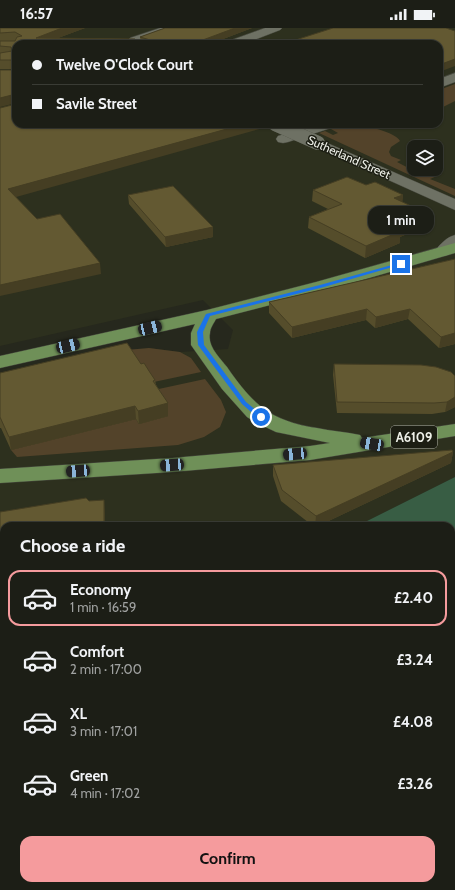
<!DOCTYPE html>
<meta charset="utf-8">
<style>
:root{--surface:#1c1e16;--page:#25271f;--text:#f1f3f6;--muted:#a0a2a1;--line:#3a3c35;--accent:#f59b9d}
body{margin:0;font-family:Cabin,sans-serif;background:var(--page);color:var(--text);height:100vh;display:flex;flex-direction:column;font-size:15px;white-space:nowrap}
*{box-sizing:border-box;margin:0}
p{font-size:13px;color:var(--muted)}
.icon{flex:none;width:22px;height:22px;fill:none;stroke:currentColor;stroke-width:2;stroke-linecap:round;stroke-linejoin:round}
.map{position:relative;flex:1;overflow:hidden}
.drawer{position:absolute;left:0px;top:494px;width:455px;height:368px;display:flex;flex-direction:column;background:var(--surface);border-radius:12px 12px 0 0;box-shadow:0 1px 3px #0004,0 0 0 1px var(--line)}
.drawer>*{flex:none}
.top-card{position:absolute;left:12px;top:12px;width:431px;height:88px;border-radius:12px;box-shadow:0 1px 3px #0004,0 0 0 1px var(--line);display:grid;align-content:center;height:88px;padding:0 20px;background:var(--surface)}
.buttons{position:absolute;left:407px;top:112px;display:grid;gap:8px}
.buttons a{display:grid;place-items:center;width:36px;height:36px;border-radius:8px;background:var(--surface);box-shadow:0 1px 3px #0004,0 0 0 1px var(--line);font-size:20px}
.end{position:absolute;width:18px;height:18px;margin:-9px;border:5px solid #1a73e8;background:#fff;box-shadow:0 0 0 2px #fff}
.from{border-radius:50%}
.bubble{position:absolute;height:28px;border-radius:12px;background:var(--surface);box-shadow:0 1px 3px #0004,0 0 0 1px var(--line);font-size:13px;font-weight:800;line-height:28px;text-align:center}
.car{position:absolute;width:12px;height:24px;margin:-12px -6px;border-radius:5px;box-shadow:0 0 3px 1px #0007;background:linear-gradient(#222 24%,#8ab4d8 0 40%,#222 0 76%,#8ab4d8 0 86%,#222 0)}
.top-card b{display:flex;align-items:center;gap:14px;height:38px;font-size:15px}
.top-card b+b{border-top:1px solid var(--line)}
.top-card i{width:10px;height:10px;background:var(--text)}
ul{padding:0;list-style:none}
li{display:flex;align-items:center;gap:12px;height:56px;margin:0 8px 6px;padding:0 12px;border:2px solid transparent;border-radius:12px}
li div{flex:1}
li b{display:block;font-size:15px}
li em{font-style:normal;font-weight:800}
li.selected{border-color:var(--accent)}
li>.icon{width:36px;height:36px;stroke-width:1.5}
h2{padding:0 20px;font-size:18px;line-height:48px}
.cta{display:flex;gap:8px;margin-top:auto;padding:8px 20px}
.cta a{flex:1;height:46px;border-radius:12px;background:var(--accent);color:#111;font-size:16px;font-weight:800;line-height:46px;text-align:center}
.status{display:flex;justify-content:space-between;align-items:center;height:28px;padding:0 20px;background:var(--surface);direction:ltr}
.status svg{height:11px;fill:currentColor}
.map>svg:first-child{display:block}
.built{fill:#2d301e;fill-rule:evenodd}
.green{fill:#53432a}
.water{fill:#385d44}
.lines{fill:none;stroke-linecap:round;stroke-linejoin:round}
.minor-casing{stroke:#45473d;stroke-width:1}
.secondary-casing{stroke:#45473d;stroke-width:1}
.primary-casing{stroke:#45473d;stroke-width:1}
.minor{fill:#6e7164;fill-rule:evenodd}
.secondary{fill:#6e7164;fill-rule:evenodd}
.primary{fill:#6f9058;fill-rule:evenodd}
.secondary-bridge-casing{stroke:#45473d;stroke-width:14;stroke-linecap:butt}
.secondary-bridge{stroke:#6e7164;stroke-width:14}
.wall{fill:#554d2b}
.shaded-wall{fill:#453e23}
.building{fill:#635932;stroke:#453e23}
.route{fill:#1a73e8}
.labels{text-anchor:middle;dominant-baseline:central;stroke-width:3;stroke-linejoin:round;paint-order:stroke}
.far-street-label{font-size:12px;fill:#eef0e8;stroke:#1c1e13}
.shield{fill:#1c1e13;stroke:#afb1a8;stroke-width:1}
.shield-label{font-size:13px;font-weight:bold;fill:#eef0e8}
</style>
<div class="status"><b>16:57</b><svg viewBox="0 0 49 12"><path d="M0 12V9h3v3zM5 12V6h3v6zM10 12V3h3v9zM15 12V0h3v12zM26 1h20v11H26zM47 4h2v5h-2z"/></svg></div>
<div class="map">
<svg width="455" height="862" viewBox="0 0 455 862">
<rect width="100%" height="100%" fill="#26281d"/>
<!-- built -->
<path class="built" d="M15,0H455V449L357,498H4V672L0,674V349L149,320L180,324L228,321L233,302L203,272L0,318V5ZM16,16H439V96H16ZM414,119H436V141H414Z
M455,545V862H0V754L4,753V858H451V547Z"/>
<!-- green -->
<path class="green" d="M455,56V73L439,81V62Z
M353,96C364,97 396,104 400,113L391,119L389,124L391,128L401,132L397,134L420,146L427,144L437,148L430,151L455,161V168L319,105L325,103L333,107L338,105L331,101L343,97Z
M149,320L180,324L191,330L201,344L149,355L0,349L126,322Z
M205,351L221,372L226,384L220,399L204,409L178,417L17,429L11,422L136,391L139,396L168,388L154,362Z"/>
<!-- water -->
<path class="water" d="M455,449V524L451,526V498H357Z
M4,672V753L0,754V674Z"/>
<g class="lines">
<!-- minor casing -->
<g class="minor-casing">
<path id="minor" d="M160,0H177L175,2L134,15L130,14L128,12L130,10Z
M455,45V54L439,60V51Z
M316,96H336L334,99L288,114L283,115L278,114L276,111L278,108Z
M455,757V781L451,782V758Z
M4,820V846L0,847V821Z"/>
</g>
<!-- secondary casing -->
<g class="secondary-casing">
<path id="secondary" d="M265,0H282L280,2L244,16H227L229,13Z
M318,111L455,171V182L313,118L311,115L313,112Z
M455,207V222C449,227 446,229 438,227L435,223C440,216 447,209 455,207Z"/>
</g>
<!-- primary casing -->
<g class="primary-casing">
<path id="primary" d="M455,215V225L328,262L216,291C214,295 210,300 210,305C207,318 220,330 227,339C253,377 271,393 317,400C331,403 346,404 360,407L362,410L455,396V408L310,432L172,444L0,455V441L172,430L310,418L330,415L276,404L255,394L247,389L222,361L191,317V305L195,296L0,340V328L207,282L316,254Z"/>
</g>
<!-- minor -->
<use href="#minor" class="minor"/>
<!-- secondary -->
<use href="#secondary" class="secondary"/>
<!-- primary -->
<use href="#primary" class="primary"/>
<!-- secondary-bridge casing -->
<g class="secondary-bridge-casing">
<path id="secondary-bridge" d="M275,96L318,115"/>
</g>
<!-- secondary-bridge -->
<use href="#secondary-bridge" class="secondary-bridge"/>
</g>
<!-- wall -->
<path class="wall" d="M0,0H85L58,10L135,11L136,16H16V41H0V13H15H0Z
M165,0H252L210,16H143L141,15L140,9Z
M366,157L403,167L402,174L426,198L400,209V215L365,230L308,200L309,189L328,181L312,173L313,162Z
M128,167L213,209L166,219L129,176Z
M455,231V316L439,320L408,291L375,300L366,292L292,310L269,285V274Z
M334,336L455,348V379L445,384L432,386L337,385L333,347Z
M0,345L155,352L156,357L168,375V388L139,396L136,391L11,422L1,400H0Z
M453,424L451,435L318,498H313L281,473L273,448V437Z
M455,510V750L451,751V512Z
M451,786H455V862L454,861L437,862L435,858H451Z
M311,858H361L362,862H313Z"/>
<!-- shaded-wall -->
<path class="shaded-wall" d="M62,0H85L42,16L36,10Z
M235,0H252L210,16H192Z
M135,11L136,16H133Z
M455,31V38L439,44V37Z
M16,66V75L0,79V70Z
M245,96H263V100L9,171L8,161Z
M403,167L402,178L394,170Z
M428,186L426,198L400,209V215L365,230L366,218L394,200Z
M213,199V209L166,219L165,209Z
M100,235L101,246L0,268V257Z
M367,281L366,292L292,310V299Z
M410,281L408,291L375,300L376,289Z
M455,305V316L439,320L441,309Z
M455,369V379L445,384L447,374Z
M168,375V388L139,396L138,383Z
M135,378L136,391L11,422L9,409Z
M453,424L451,435L318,498H315L316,488Z
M104,472L105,485V498H104Z
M4,630V645L0,646V631Z
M250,858H254L253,862H249Z"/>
<!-- building -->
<path class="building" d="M0,0H62L36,10L135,11L133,16H16V32H0V25L12,23L11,19L0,18V13H15L17,9L22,8L15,4L0,5Z
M165,0H235L192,16H164L140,9Z
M333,0H446L455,3V31L439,37V16H283Z
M0,42H16V69V66L0,70Z
M16,76V96H245L8,161L37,191L60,186L100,235L0,257V80Z
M347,149L366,157L375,154L403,167L394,170L428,186L394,200L401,203L366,218L309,189L342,176L313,162Z
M173,158L213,199L165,209L128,167Z
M455,231V305L441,309L410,281L376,289L367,281L292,299L269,274Z
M127,315L141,336L144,335L149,343L155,352L153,353L168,375L138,383L135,378L9,409L0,389V345Z
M334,336L421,337L436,339L451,344L455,348V369L447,374L434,375L337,374Z
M452,422L453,424L316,488L282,462L273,437Z
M86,470L89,473L104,472V498H4V630L0,631V594L2,593L0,576V484Z
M455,510V737H451V512Z
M451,786H455V848H451Z
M4,845V858H250L249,862H0V846Z
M316,858H361L362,862H318Z"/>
<!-- route -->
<path class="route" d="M399,235L403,236L324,259L210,288L203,304L204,317L246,374L263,388V391H259L242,376L198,317L197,304L206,286L320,257Z"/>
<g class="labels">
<!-- far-street labels -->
<g class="far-street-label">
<text transform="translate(349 129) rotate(24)">Sutherland Street</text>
</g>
<!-- shield labels -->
<rect class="shield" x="391" y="398" width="46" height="22" rx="3"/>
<g class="shield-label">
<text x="414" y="409">A6109</text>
</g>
</g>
</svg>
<div class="buttons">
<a><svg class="icon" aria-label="layers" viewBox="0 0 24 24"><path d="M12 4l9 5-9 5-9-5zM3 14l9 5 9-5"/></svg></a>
</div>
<i class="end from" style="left:261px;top:389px"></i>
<i class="end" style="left:401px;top:236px"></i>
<div class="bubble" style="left:368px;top:178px;width:66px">1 min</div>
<i class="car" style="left:150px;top:300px;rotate:77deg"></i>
<i class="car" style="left:68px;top:318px;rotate:77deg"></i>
<i class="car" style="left:372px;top:416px;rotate:280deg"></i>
<i class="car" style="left:295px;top:426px;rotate:265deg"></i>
<i class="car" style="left:172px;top:437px;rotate:266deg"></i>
<i class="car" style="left:78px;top:443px;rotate:266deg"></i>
<div class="top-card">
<b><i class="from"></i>Twelve O'Clock Court</b>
<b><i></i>Savile Street</b>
</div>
<section class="drawer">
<h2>Choose a ride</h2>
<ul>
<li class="selected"><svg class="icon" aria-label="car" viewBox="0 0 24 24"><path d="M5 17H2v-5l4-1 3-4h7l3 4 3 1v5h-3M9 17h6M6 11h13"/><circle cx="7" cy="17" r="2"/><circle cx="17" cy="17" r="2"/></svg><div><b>Economy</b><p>1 min · 16:59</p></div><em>£2.40</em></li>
<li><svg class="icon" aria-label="car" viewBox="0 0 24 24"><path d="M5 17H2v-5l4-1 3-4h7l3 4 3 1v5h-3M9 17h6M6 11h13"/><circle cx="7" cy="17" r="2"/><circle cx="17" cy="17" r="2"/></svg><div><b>Comfort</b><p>2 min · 17:00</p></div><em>£3.24</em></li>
<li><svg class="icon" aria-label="car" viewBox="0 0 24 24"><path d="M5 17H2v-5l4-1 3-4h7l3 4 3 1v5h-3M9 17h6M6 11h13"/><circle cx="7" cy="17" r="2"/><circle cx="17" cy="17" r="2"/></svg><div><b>XL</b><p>3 min · 17:01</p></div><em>£4.08</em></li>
<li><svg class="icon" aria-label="car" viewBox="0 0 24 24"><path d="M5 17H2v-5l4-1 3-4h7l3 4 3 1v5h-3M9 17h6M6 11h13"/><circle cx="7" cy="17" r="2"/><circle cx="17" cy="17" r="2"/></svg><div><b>Green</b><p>4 min · 17:02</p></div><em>£3.26</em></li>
</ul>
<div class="cta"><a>Confirm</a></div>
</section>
</div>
